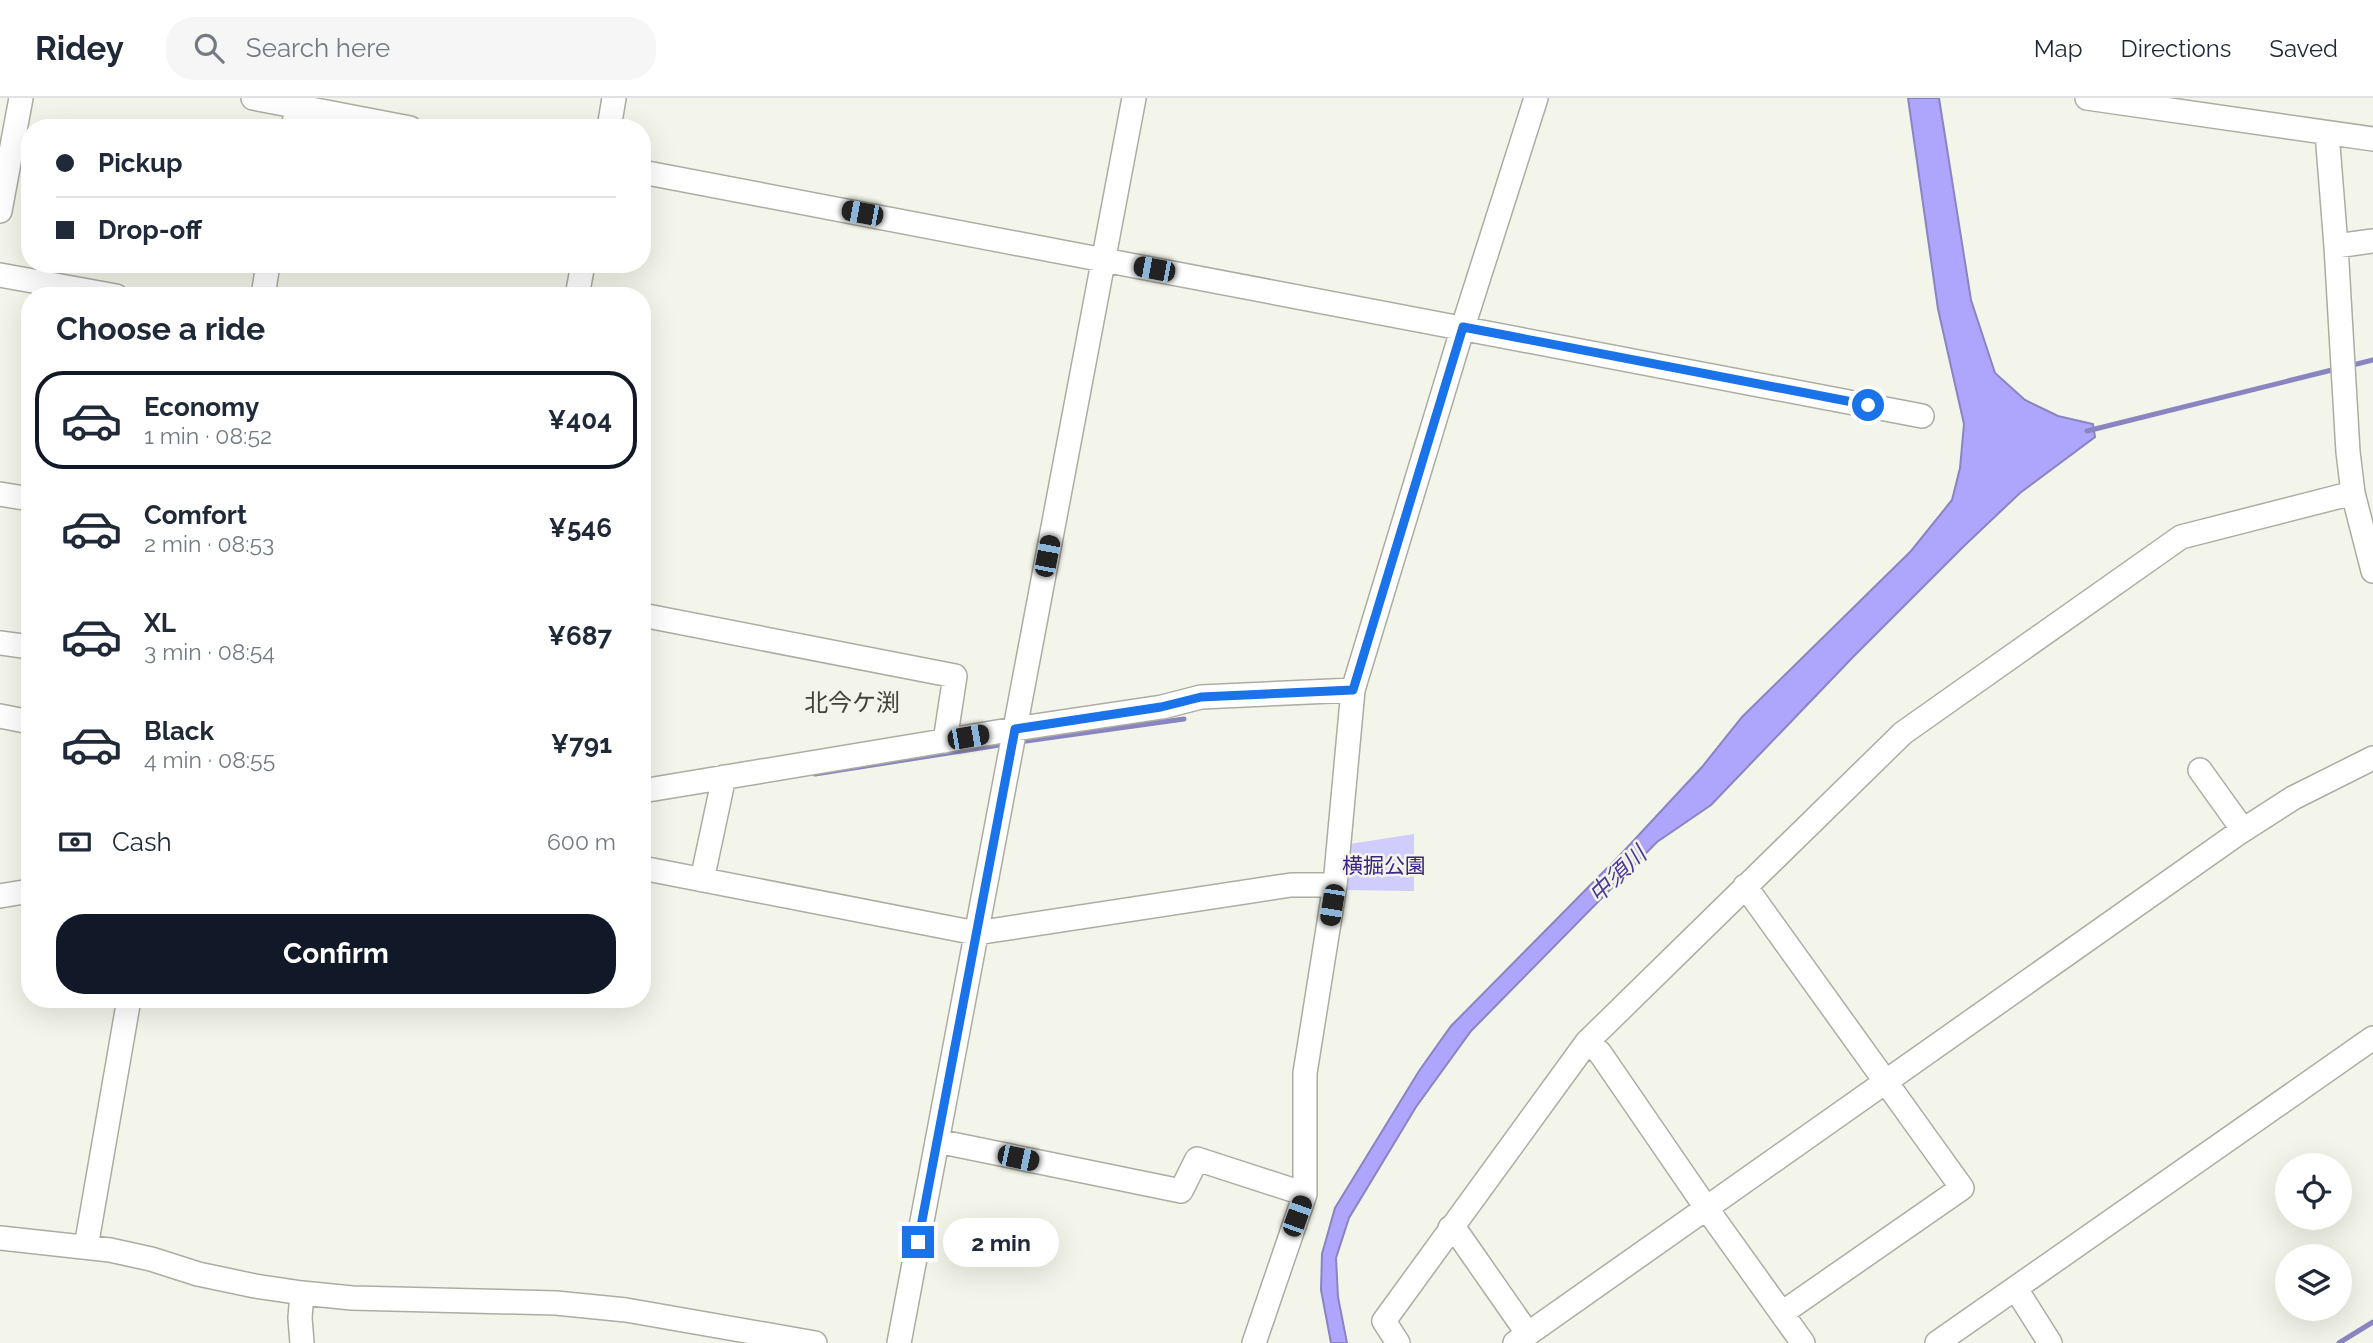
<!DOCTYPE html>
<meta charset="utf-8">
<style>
:root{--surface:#fff;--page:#f6f6f7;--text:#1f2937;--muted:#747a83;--line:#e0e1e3;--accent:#111827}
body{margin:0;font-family:Raleway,"Noto Sans JP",sans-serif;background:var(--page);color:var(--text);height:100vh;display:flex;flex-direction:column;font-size:26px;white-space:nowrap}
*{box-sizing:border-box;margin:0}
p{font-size:23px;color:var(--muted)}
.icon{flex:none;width:38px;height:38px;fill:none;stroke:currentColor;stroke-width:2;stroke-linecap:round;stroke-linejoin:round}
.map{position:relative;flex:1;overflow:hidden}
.details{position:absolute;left:21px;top:189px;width:630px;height:721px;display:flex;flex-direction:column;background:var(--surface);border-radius:28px;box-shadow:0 7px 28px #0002}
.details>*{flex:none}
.hud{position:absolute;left:21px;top:21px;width:630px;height:154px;border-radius:28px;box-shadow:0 7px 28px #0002;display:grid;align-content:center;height:154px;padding:0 35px;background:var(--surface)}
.tools{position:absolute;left:2275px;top:1055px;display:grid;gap:14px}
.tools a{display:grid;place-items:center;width:77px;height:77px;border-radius:50%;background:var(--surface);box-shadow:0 7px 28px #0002;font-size:35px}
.end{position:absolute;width:32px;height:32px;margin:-16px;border:9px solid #1a73e8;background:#fff;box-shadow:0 0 0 4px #fff}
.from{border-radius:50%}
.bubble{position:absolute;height:49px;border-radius:24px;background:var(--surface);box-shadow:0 7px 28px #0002;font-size:23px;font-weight:700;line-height:49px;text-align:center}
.car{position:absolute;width:21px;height:42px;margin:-21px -10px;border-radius:9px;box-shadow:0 0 5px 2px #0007;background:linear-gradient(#222 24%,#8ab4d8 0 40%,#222 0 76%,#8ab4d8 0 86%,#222 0)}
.hud b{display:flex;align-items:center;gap:24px;height:66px;font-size:26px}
.hud b+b{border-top:2px solid var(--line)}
.hud i{width:18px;height:18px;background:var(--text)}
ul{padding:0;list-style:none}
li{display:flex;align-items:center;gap:21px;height:98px;margin:0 14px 10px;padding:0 21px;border:4px solid transparent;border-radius:28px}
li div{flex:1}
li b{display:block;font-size:26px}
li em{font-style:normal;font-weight:700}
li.on{border-color:var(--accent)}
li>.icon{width:63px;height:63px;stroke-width:1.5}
h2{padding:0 35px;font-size:32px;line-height:84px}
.pay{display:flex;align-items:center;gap:18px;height:77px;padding:0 35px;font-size:26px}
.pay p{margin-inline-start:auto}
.action{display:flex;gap:14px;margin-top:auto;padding:14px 35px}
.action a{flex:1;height:80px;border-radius:28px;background:var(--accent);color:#fff;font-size:28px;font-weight:700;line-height:80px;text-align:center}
header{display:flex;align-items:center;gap:42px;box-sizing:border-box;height:98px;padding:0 35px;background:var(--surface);border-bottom:2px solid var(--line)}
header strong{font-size:33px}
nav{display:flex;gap:38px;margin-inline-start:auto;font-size:24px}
.search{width:490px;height:63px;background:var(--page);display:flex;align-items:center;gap:18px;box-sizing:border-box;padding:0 24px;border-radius:28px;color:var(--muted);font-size:26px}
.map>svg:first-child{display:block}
.green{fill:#d0cdfc}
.water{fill:#aea5fd;stroke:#8a84c0;stroke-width:2}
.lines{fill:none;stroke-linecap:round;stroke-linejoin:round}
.stream{stroke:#8a84c0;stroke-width:5}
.minor-casing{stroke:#abada3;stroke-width:26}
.minor{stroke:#fff;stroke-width:23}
.route{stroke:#1a73e8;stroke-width:9}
.labels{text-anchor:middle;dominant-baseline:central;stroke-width:5;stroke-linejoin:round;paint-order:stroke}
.park-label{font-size:21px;fill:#3b2285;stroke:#f3f5ea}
.water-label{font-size:23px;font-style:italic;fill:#4c379b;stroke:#f3f5ea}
.quarter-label{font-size:24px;fill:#41423a;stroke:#f3f5ea}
</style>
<header>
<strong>Ridey</strong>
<div class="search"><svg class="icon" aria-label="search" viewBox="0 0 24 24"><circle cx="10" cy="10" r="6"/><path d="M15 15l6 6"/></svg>Search here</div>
<nav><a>Map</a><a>Directions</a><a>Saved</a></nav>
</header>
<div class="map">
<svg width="2373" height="1245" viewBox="0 0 2373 1245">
<rect width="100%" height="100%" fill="#f3f5ea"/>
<!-- green -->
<path class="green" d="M1414,736V793L1341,792L1343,747Z"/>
<!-- water -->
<path class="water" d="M1908,0H1939L1971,202L1995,275L2025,302L2058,318L2093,326L2095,339L2020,395L1964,448L1854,558L1711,707L1657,744L1471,933L1416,1009L1349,1120L1336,1160L1338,1199L1347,1245H1331L1321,1192L1322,1156L1335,1110L1419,973L1451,928L1623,754L1702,669L1742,619L1911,453L1952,402L1960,370L1964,326L1938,211Z"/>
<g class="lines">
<!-- stream -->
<path class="stream" d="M2349,268L2373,262
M2087,333L2336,271
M1019,644L1184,621
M815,676L1006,646
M2339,1245L2373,1224"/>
<!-- minor casing -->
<g class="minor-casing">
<path id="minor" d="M253,0L410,30
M2087,0L2373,41
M293,30L299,0
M609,30L614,0
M2327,35L2336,148L2348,354L2353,395L2373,473
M642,74L1922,318
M0,113L21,0
M2336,148L2373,143
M0,177L116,198
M263,198L268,166
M577,198L583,166
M0,396L30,401
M642,517L955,578L945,643
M0,545L30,549
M0,618L30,624
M2200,672L2243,732
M642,693L1015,631L1162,609L1201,599L1353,592
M642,770L976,835L1291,787H1335
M702,782L724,679
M1745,788L1962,1090L1782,1215
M0,798L30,793
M1587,944L1600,955L1707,1111L1803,1245
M937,1043L1181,1093L1197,1061L1305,1096
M1450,1130L1459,1137L1528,1236
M0,1140L110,1152L151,1161L198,1176L255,1188L302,1195L352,1200L556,1205L626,1212L815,1245
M86,1149L129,901
M2016,1191L2050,1245
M302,1195L300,1220L302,1245
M899,1245L1134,0
M1254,1245L1305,1096V975L1335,787L1353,592L1463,229L1536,0
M1398,1245L1384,1223L1587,944L1903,635L2181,439L2353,395
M1515,1245L2237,736L2293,700L2373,660
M1937,1245L2373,940"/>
</g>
<!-- minor -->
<use href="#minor" class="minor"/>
</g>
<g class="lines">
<!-- route -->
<path class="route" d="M918,1144L1015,631L1161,609L1201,599L1353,592L1463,229L1868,307"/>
</g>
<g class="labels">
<!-- park labels -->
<g class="park-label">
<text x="1384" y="767">横掘公園</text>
</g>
<!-- water labels -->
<g class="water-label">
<text transform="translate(1617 776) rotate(-44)">中須川</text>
</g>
<!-- quarter labels -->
<g class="quarter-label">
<text x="852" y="604">北今ケ渕</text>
</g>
</g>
</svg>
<div class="tools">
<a><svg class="icon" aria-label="locate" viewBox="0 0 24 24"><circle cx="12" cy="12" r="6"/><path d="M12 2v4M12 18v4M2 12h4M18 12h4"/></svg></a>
<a><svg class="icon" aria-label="layers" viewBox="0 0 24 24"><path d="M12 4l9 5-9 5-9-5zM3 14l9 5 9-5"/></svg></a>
</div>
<i class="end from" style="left:1868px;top:307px"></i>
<i class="end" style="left:918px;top:1144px"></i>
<div class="bubble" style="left:943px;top:1120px;width:116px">2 min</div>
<i class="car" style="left:862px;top:115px;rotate:281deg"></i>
<i class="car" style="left:1154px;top:171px;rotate:281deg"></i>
<i class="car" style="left:1047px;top:458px;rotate:11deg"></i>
<i class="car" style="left:968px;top:639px;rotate:80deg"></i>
<i class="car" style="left:1332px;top:807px;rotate:189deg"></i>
<i class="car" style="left:1018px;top:1060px;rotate:102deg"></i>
<i class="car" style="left:1297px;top:1118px;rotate:20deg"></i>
<div class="hud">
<b><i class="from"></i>Pickup</b>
<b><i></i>Drop-off</b>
</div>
<section class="details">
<h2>Choose a ride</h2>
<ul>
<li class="on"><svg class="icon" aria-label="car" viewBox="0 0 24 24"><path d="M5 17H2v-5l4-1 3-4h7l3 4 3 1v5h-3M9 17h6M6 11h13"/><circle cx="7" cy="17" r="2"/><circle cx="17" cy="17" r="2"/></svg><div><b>Economy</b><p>1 min · 08:52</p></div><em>¥404</em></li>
<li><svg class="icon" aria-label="car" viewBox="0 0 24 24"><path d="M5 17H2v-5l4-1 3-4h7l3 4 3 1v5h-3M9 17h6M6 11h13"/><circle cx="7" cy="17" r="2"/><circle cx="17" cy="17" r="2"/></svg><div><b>Comfort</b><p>2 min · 08:53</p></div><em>¥546</em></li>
<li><svg class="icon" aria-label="car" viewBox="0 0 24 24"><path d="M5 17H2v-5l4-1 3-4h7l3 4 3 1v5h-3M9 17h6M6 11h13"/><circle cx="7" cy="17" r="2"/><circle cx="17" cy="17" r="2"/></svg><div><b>XL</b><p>3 min · 08:54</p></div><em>¥687</em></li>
<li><svg class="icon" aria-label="car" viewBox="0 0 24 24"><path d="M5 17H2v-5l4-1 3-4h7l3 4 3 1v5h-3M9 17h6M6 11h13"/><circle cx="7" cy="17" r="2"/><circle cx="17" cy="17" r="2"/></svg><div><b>Black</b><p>4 min · 08:55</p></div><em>¥791</em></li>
</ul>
<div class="pay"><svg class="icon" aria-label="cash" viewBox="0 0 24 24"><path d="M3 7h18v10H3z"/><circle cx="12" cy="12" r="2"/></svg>Cash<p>600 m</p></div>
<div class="action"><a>Confirm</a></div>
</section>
</div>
